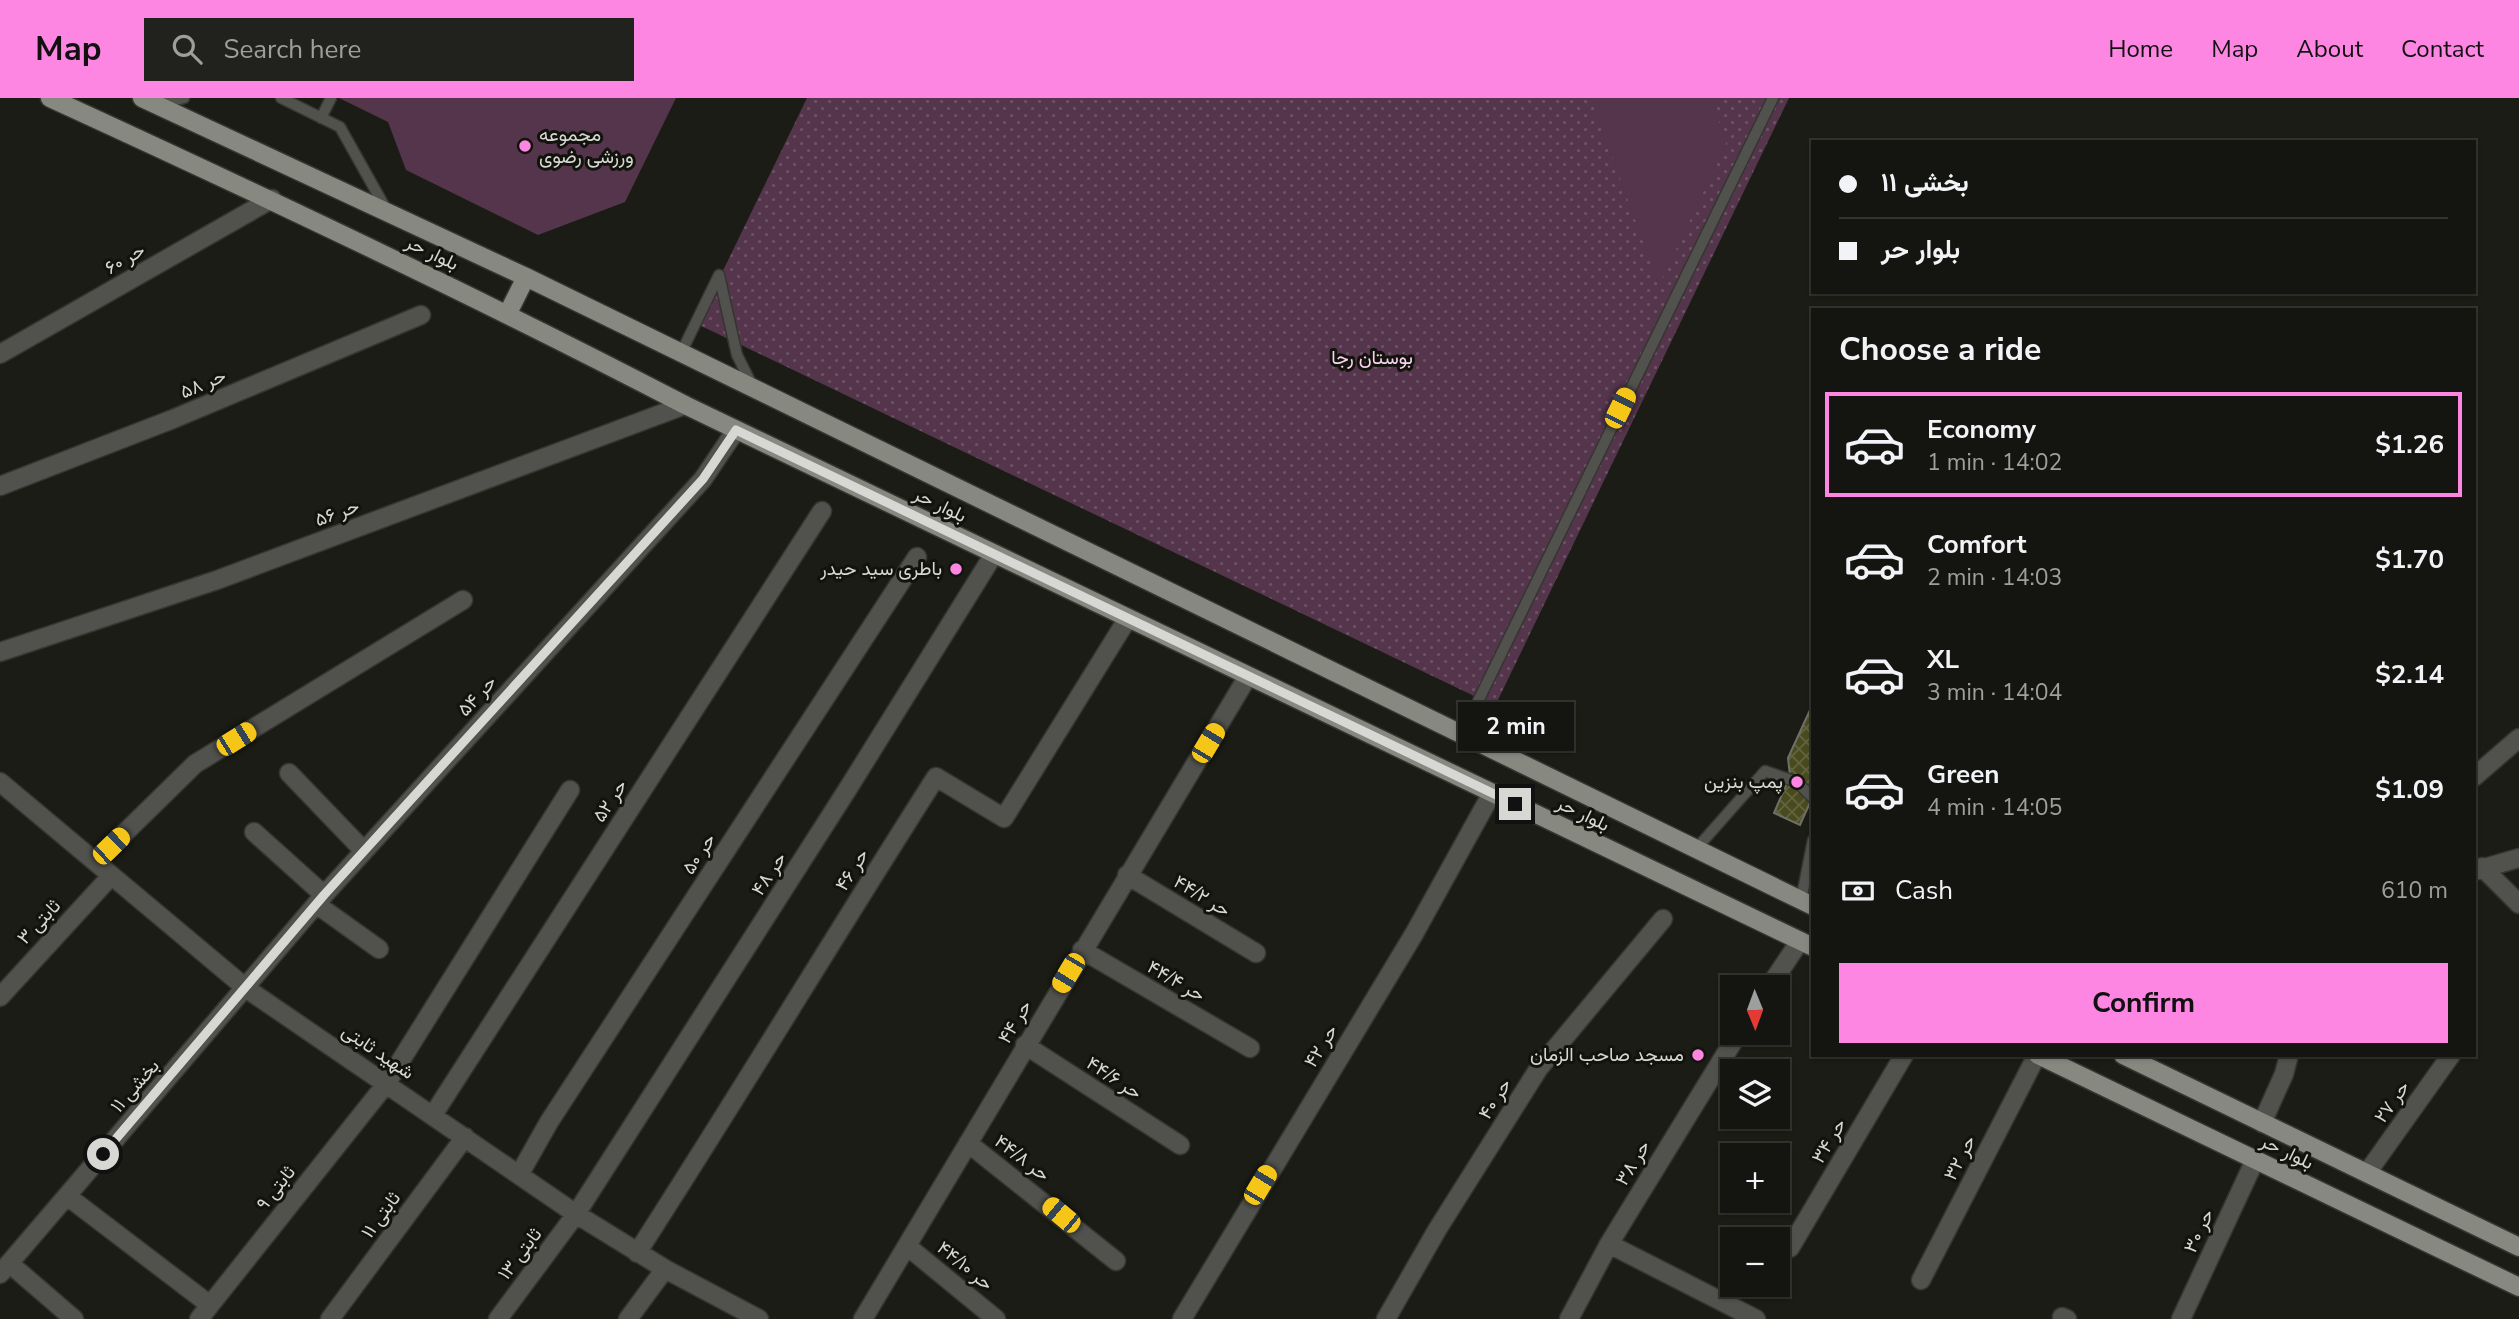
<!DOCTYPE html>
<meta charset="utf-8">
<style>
:root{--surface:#141510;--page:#21221e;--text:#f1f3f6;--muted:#9d9f9f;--line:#333430;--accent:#fd86e3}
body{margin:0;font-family:"Nunito Sans",Vazirmatn,sans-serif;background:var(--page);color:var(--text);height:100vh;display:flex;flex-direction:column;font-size:26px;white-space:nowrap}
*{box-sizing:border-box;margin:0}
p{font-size:23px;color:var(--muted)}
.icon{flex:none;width:38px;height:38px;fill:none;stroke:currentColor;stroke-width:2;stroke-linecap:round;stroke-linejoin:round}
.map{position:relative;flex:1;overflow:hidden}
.panel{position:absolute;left:1811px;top:210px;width:665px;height:749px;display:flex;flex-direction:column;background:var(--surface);border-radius:0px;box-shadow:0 2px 5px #0004,0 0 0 2px var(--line)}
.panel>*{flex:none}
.banner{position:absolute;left:1811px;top:42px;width:665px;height:154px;border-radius:0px;box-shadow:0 2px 5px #0004,0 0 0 2px var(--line);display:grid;align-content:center;height:154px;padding:0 28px;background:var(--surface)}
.needle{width:46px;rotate:179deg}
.controls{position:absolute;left:1720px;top:877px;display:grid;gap:14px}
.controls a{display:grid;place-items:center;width:70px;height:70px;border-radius:0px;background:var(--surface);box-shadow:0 2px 5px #0004,0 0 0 2px var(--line);font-size:35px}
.end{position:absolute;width:32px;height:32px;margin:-16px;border:9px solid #d7d7d3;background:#111;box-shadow:0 0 0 4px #111}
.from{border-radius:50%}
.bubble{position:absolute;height:49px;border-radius:0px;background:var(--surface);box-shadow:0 2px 5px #0004,0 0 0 2px var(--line);font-size:23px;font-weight:700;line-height:49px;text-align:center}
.car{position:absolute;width:21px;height:42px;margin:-21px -10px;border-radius:9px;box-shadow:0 0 5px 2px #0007;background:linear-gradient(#f5c518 24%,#345 0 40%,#f5c518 0 76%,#345 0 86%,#f5c518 0)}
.banner b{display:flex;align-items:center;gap:24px;height:66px;font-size:26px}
.banner b+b{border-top:2px solid var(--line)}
.banner i{width:18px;height:18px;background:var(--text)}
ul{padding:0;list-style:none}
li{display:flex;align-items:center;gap:21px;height:105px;margin:0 14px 10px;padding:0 14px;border:4px solid transparent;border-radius:0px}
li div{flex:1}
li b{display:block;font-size:26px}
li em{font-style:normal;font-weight:700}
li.selected{border-color:var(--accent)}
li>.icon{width:63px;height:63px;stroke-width:1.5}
h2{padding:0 28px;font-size:32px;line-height:84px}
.pay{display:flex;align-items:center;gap:18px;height:77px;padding:0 28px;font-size:26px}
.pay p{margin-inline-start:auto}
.action{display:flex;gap:14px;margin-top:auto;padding:14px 28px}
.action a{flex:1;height:80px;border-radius:0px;background:var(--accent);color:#111;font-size:28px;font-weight:700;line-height:80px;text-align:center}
header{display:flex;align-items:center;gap:42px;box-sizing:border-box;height:98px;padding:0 35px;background:var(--accent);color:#111}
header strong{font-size:33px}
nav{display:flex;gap:38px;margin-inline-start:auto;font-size:24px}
.search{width:490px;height:63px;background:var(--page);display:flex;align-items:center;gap:18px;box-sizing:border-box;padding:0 24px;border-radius:0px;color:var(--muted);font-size:26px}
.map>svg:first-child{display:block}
.park{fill:url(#park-dots)}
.pitch{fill:#54354c}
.building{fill:url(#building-cross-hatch);stroke:#6f7068;stroke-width:2}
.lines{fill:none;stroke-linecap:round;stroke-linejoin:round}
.lane-casing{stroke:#353630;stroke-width:13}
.street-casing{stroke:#353630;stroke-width:21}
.primary-casing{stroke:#353630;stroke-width:21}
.lane{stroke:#51514e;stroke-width:10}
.street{stroke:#51514e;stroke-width:18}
.primary{stroke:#878880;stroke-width:18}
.route{stroke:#d7d7d3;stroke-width:9}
.poi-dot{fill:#fd86e3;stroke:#12130c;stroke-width:2.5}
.labels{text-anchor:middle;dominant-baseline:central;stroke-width:6;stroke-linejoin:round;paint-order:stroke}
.poi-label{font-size:19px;fill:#d7d7d3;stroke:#12130c;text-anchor:end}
.street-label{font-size:19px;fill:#d7d7d3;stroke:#12130c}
.park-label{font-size:19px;fill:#fad3ef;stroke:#12130c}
</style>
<header>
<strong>Map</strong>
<div class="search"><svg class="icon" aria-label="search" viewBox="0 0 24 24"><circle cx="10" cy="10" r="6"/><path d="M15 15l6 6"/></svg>Search here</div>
<nav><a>Home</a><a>Map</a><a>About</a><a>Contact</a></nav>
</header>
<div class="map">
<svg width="2519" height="1221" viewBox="0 0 2519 1221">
<defs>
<pattern id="park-dots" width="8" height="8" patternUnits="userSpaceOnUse" patternTransform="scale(1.75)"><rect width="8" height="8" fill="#54354c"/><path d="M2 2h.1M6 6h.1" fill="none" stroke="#6c5265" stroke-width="1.8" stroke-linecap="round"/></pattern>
<pattern id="building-cross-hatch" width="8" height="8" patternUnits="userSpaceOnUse" patternTransform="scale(1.75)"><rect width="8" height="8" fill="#494b1f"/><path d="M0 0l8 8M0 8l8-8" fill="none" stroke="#62643f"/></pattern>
</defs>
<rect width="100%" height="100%" fill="#1b1c15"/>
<!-- park -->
<path class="park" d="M807,0H1789L1495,608L697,226Z"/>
<!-- pitch -->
<path class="pitch" d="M339,0H676L625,104L538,137L406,72L388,24Z
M1591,0H1712L1726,46L1659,188Z"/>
<!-- building -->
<path class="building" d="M1810,612L1813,614V698L1800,727L1774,715L1790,678L1788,660Z"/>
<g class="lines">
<!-- lane casing -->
<g class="lane-casing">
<path id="lane" d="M281,0L340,29L386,111
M158,7L184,0
M321,20L331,0
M719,177L737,257L753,289
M681,255L719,177
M1461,638L1773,0
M1696,751L1765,673L1797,684L1813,700
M1801,802L1813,742"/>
</g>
<!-- street casing -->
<g class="street-casing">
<path id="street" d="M0,256L272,101
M0,388L173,321L421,217
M0,554L217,482L685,307
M289,675L364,753
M2474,679L2519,640
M0,684L247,891L576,1116L665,1171L759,1221
M254,734L324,797
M95,764L195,666L463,502
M2482,769L2519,806
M2474,773L2519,760
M1127,777L1256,855
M316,806L379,851
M1082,852L1250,950
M1769,889L1800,843
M0,899L111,778
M1025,947L1180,1047
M433,1017L822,413
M2262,1025L2284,976L2289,957
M968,1045L1116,1163
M2367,1075L2451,957
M519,1077L549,1024L917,459
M67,1098L210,1207
M1609,1146L1756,1221
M907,1148L996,1221
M1790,1150L1904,957
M637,1155C739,997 835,837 936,679L1004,720L1128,520
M9,1165L74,1221
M0,1176L324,797L703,381L736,332
M1921,1182L2037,957
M2062,1219L2067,1221
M199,1221L386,986L570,692
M330,1221L465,1039
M498,1221L576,1116L849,689L994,456
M628,1221L665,1171
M863,1221L1248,578
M1182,1221L1414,836L1492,695
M1386,1221L1437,1132L1539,970L1663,821
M1569,1221L1609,1146L1739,934
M2181,1221L2255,1062"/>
</g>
<!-- primary casing -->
<g class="primary-casing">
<path id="primary" d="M50,0C264,98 476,198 685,307L1813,849
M142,0L526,179L1813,808
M508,215L526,179
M2038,957L2519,1189
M2123,957L2519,1149"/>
</g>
<!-- lane -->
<use href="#lane" class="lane"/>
<!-- street -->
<use href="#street" class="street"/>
<!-- primary -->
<use href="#primary" class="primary"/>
</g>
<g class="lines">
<!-- route -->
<path class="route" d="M103,1056L324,797L703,381L736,332L1515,706"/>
</g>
<!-- markers -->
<g class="poi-dot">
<circle cx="525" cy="48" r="7"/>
<circle cx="956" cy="471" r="7"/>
<circle cx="1797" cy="684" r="7"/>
<circle cx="1698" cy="957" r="7"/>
</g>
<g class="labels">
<!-- poi labels -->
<g class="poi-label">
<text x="539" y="37" text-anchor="start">مجموعه<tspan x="539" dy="22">ورزشی رضوی</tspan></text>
<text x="942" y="471">باطری سید حیدر</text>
<text x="1783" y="684">پمپ بنزین</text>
<text x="1684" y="957">مسجد صاحب الزمان</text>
</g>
<!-- street labels -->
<g class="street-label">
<text transform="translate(432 155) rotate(26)">بلوار حر</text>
<text transform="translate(125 161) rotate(-30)">حر ۶۰</text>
<text transform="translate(203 286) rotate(-23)">حر ۵۸</text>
<text transform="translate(940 407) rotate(26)">بلوار حر</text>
<text transform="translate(337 415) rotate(-20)">حر ۵۶</text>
<text transform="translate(477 598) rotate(-48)">حر ۵۴</text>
<text transform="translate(610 703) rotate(-57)">حر ۵۲</text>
<text transform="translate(1583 716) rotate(26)">بلوار حر</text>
<text transform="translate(699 756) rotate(-57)">حر ۵۰</text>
<text transform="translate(852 772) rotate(-58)">حر ۴۶</text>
<text transform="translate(769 776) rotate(-57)">حر ۴۸</text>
<text transform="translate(1202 798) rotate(31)">حر ۴۴/۲</text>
<text transform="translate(39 824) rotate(-47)">ثابتی ۳</text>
<text transform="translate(1176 883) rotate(30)">حر ۴۴/۴</text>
<text transform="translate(1015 924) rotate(-59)">حر ۴۴</text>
<text transform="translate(1321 948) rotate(-59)">حر ۴۲</text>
<text transform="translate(378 954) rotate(34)">شهید ثابتی</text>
<text transform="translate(1114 980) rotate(33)">حر ۴۴/۶</text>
<text transform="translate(135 988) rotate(-49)">بخشی ۱۱</text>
<text transform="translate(1495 1001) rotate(-58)">حر ۴۰</text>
<text transform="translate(2392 1004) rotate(-55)">حر ۲۷</text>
<text transform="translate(1829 1043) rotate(-59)">حر ۳۴</text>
<text transform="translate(2287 1054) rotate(26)">بلوار حر</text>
<text transform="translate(1022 1060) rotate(37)">حر ۴۴/۸</text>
<text transform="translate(1960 1060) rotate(-63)">حر ۳۲</text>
<text transform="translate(1633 1065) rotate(-59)">حر ۳۸</text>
<text transform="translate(276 1090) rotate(-52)">ثابتی ۹</text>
<text transform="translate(381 1117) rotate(-54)">ثابتی ۱۱</text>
<text transform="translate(2199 1133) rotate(-65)">حر ۳۰</text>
<text transform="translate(520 1156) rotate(-53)">ثابتی ۱۳</text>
<text transform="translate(965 1168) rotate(39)">حر ۴۴/۱۰</text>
</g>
<!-- park labels -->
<g class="park-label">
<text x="1372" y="260">بوستان رجا</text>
</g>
</g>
</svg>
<div class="controls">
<a><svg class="needle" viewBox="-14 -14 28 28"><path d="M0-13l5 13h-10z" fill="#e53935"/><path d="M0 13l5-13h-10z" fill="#9d9f9f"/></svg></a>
<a><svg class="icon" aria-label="layers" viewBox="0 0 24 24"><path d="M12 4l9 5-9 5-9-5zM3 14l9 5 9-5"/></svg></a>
<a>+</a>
<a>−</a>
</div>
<i class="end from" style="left:103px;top:1056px"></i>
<i class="end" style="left:1515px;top:706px"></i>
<div class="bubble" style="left:1458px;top:604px;width:116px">2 min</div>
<i class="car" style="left:1620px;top:310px;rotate:26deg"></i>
<i class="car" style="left:236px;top:641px;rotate:58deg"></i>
<i class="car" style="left:1208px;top:645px;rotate:31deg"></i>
<i class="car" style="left:111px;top:748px;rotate:46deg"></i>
<i class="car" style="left:1068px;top:875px;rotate:211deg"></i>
<i class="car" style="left:1260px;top:1087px;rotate:31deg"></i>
<i class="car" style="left:1061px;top:1117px;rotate:310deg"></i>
<div class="banner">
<b><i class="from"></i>بخشی ۱۱</b>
<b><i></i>بلوار حر</b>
</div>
<section class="panel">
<h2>Choose a ride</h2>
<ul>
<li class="selected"><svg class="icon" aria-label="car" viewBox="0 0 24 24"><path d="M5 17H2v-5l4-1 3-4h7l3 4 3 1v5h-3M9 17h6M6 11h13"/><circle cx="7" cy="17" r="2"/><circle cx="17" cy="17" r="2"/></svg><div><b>Economy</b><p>1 min · 14:02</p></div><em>$1.26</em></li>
<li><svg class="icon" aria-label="car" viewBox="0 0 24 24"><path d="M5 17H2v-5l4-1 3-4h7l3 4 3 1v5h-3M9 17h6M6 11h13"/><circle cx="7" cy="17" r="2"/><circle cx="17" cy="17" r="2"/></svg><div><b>Comfort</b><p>2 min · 14:03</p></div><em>$1.70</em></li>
<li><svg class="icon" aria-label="car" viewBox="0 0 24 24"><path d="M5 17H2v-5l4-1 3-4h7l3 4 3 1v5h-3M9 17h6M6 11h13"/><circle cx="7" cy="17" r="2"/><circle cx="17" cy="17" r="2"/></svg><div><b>XL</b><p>3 min · 14:04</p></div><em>$2.14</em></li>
<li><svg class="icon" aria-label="car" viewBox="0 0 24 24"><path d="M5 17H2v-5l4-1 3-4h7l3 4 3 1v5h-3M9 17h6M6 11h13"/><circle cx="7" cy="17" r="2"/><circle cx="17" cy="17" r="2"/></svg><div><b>Green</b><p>4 min · 14:05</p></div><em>$1.09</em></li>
</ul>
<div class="pay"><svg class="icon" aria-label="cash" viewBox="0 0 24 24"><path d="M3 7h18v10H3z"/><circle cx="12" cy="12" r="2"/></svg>Cash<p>610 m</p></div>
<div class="action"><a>Confirm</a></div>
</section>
</div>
